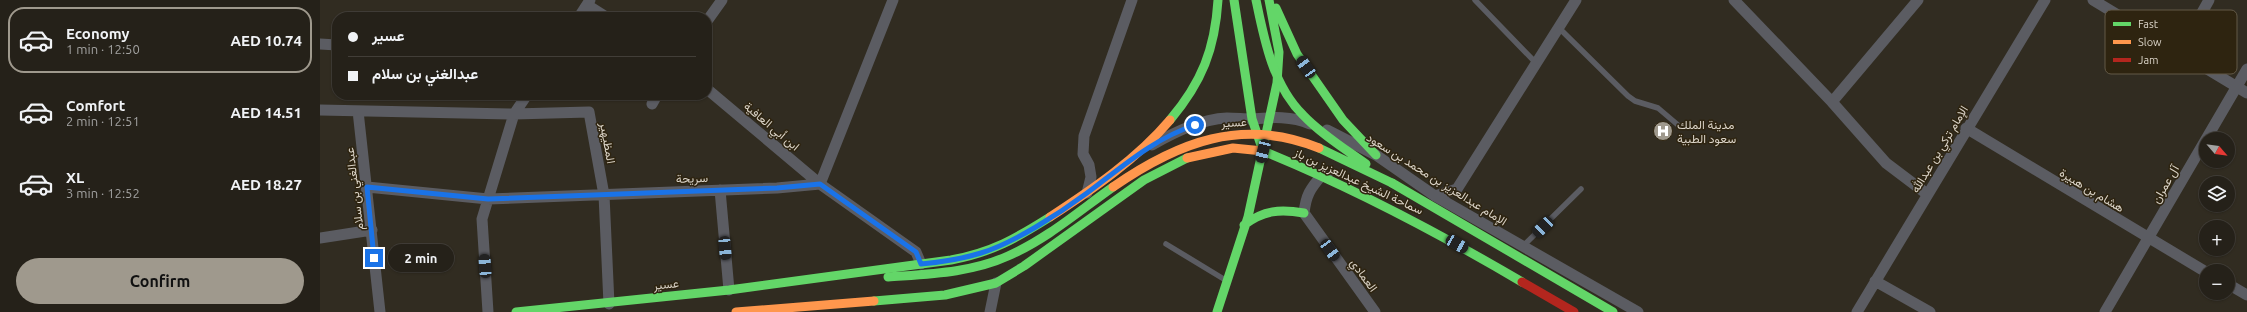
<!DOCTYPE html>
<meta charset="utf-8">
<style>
:root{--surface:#252119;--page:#2d2922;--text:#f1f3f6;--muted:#a3a3a2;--line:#423e38;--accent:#9f998d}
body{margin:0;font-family:Ubuntu,Vazirmatn,sans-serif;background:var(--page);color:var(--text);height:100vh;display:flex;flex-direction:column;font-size:15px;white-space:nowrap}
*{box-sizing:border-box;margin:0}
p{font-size:13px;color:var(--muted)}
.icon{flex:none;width:22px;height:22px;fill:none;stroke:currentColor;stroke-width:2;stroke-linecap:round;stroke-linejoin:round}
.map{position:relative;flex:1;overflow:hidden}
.drawer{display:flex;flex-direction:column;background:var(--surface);width:320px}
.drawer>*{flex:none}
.banner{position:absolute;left:12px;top:12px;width:380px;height:88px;border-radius:16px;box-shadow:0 1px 3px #0004,0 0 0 1px var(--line);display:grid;align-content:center;height:88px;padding:0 16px;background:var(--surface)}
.needle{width:26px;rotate:118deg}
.tools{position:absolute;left:1879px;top:132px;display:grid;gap:8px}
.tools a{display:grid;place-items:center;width:36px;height:36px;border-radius:50%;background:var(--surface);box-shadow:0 1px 3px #0004,0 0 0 1px var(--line);font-size:20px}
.end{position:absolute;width:18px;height:18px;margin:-9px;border:5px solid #1a73e8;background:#fff;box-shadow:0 0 0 2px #fff}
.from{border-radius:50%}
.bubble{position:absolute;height:28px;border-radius:14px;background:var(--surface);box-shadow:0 1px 3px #0004,0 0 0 1px var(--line);font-size:13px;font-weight:700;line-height:28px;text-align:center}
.car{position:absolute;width:12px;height:24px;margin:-12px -6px;border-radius:5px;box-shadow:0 0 3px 1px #0007;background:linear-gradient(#222 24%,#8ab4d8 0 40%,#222 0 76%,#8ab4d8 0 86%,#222 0)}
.banner b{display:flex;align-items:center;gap:14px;height:38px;font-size:15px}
.banner b+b{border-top:1px solid var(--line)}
.banner i{width:10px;height:10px;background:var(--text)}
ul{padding:7px 0 0;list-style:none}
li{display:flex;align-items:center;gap:12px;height:66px;margin:0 8px 6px;padding:0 8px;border:2px solid transparent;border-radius:16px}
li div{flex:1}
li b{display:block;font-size:15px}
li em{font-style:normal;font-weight:700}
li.selected{border-color:var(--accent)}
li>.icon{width:36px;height:36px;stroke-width:1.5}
.action{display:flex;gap:8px;margin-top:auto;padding:8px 16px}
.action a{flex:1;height:46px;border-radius:24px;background:var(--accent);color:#111;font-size:16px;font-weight:700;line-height:46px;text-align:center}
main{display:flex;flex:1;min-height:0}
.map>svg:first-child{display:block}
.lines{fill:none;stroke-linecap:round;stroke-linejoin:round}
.lane{stroke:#5b5c62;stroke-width:5.5}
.street{stroke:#5b5c62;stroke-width:11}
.fast{stroke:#63d668;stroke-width:9}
.slow{stroke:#ff974d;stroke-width:9}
.jam{stroke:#b3261e;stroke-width:9}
.fast-bridge{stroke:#63d668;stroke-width:9}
.slow-bridge{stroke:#ff974d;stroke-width:9}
.route{stroke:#1a73e8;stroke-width:5}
.labels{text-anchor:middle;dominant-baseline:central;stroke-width:3;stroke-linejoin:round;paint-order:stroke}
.street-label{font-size:12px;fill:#dad3c7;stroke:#2e2410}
.poi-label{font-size:12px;fill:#dad3c7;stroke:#2e2410;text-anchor:start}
.key{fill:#2e2410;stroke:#625947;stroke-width:1}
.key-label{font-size:11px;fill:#dad3c7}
</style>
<main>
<section class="drawer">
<ul>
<li class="selected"><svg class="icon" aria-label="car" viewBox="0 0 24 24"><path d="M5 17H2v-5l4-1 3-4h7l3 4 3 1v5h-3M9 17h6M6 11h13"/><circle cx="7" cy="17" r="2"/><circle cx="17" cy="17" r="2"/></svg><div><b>Economy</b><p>1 min · 12:50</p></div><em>AED 10.74</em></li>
<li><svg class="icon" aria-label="car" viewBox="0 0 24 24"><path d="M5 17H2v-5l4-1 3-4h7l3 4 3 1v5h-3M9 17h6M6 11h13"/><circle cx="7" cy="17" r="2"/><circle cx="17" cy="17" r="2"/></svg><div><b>Comfort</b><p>2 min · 12:51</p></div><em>AED 14.51</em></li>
<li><svg class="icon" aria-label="car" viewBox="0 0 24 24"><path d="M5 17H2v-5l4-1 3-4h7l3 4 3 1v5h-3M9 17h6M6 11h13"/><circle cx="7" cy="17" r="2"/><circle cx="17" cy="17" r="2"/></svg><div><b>XL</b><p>3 min · 12:52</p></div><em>AED 18.27</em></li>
</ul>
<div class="action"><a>Confirm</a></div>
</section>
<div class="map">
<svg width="1927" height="312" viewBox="0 0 1927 312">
<rect width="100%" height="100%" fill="#312c21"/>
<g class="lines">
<!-- lane -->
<path class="lane" d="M1155,0L1216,63
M1238,27L1308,96L1315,101L1338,108L1358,125
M846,244L907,281
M1203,246L1261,189"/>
<!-- street -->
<path class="street" d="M1414,0L1512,102L1598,0
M1773,0L1927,93
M267,5L286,17
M259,17L270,0
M387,21L402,0
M0,44L17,45
M1860,52L1889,0
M387,89L500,184L596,252L601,264
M1512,102L1566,163L1607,194
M332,104L337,95
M0,110L194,114L269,112L284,195L289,304
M38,111L60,312
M1646,128L1886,272
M1007,130L1056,155L1115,196L1318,312
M832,145C855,132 881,119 907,118C916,118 924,119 932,119C952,117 972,116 990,124
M1007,177L1002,175C990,189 986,195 984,213L1055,312
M500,184L573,0
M47,187L168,199L457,188L500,184
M400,190L409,290
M767,193L771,177L769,165L763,154L764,136L812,0
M1115,196L1137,189L1256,0
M0,238L52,230
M1555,281L1610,312
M1908,284L1927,295
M168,312L162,219L194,114L207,95
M670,312L676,283
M1537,312L1725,0
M1785,312L1927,69"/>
<!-- fast -->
<path class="fast" d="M914,0L932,119
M956,8L977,54L1023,120L1056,155
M932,119L943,151C1034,188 1117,232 1202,282
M850,120C882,82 895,49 898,0
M1072,183L1293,312
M924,225C944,210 960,209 984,213
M554,301L625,295L676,283L704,266L824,180L867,158
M196,312L409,290L631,260C673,252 695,239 730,217
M897,312L928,217L957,83L959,52L949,0"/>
<!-- slow -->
<path class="slow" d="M867,158L913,148L943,151
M730,217C773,189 817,159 850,120
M416,312L554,301"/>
<!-- jam -->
<path class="jam" d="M1202,282L1254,312"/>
<!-- fast-bridge -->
<path class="fast-bridge" d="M936,0C944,39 953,86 983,115C1001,134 1025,149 1046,164
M999,148L1072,183
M568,277C608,274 651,273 688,256C727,239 759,211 793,187"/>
<!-- slow-bridge -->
<path class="slow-bridge" d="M793,187C858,142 922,117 999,148"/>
</g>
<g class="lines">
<!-- route -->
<path class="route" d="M54,258L47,187L168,199L457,188L500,184L596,252L601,264C621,262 642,259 661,253C694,243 740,213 767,193C802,167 833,139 875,125"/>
</g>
<!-- icons -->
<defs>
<g id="hospital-disc" transform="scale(1)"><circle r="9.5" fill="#9f998d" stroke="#2e2410"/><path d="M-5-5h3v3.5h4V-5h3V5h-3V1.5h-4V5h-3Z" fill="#fff"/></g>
</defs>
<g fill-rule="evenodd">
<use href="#hospital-disc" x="1343" y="131"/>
</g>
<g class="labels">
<!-- street labels -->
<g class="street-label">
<text transform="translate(914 122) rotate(-3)">عسير</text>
<text transform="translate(452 126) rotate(40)">ابن أبي العافية</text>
<text transform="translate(288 143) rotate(80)">المظيهير</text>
<text transform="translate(1619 149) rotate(-59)">الإمام تركي بن عبدالله</text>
<text transform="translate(372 178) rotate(-2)">سريحة</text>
<text transform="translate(1117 179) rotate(32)">الإمام عبدالعزيز بن محمد بن سعود</text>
<text transform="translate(1039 181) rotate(25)">سماحة الشيخ عبدالعزيز بن باز</text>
<text transform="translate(1845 184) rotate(-60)">آل عمران</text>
<text transform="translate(34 189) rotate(-97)">عبدالغني بن سلام</text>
<text transform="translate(1772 190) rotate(31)">هشام بن هبيرة</text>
<text transform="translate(1044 275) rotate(54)">العمادي</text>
<text transform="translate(346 284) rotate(-6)">عسير</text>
</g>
<!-- poi labels -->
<g class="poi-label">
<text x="1357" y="124">مدينة الملك<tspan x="1357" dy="14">سعود الطبية</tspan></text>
</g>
</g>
<!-- legend -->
<rect x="1785" y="10" width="132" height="64" rx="6" class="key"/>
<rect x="1793" y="22" width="18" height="4" fill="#63d668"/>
<rect x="1793" y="40" width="18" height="4" fill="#ff974d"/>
<rect x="1793" y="58" width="18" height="4" fill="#b3261e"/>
<g class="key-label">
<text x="1818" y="28">Fast</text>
<text x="1818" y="46">Slow</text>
<text x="1818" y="64">Jam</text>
</g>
</svg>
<div class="tools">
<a><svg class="needle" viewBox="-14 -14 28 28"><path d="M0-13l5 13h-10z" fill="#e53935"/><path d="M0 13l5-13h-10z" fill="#a3a3a2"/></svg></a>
<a><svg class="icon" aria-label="layers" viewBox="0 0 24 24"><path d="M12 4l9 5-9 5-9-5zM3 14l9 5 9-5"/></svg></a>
<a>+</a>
<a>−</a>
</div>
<i class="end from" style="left:875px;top:125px"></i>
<i class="end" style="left:54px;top:258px"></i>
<div class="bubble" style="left:68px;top:244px;width:66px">2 min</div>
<i class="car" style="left:986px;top:67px;rotate:325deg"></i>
<i class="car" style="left:943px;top:151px;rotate:194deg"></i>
<i class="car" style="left:1223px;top:227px;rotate:226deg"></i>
<i class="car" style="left:1137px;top:244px;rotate:120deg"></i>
<i class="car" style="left:405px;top:248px;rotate:175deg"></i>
<i class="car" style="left:1010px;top:250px;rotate:144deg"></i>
<i class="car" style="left:165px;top:266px;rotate:356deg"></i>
<div class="banner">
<b><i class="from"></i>عسير</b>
<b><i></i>عبدالغني بن سلام</b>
</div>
</div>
</main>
